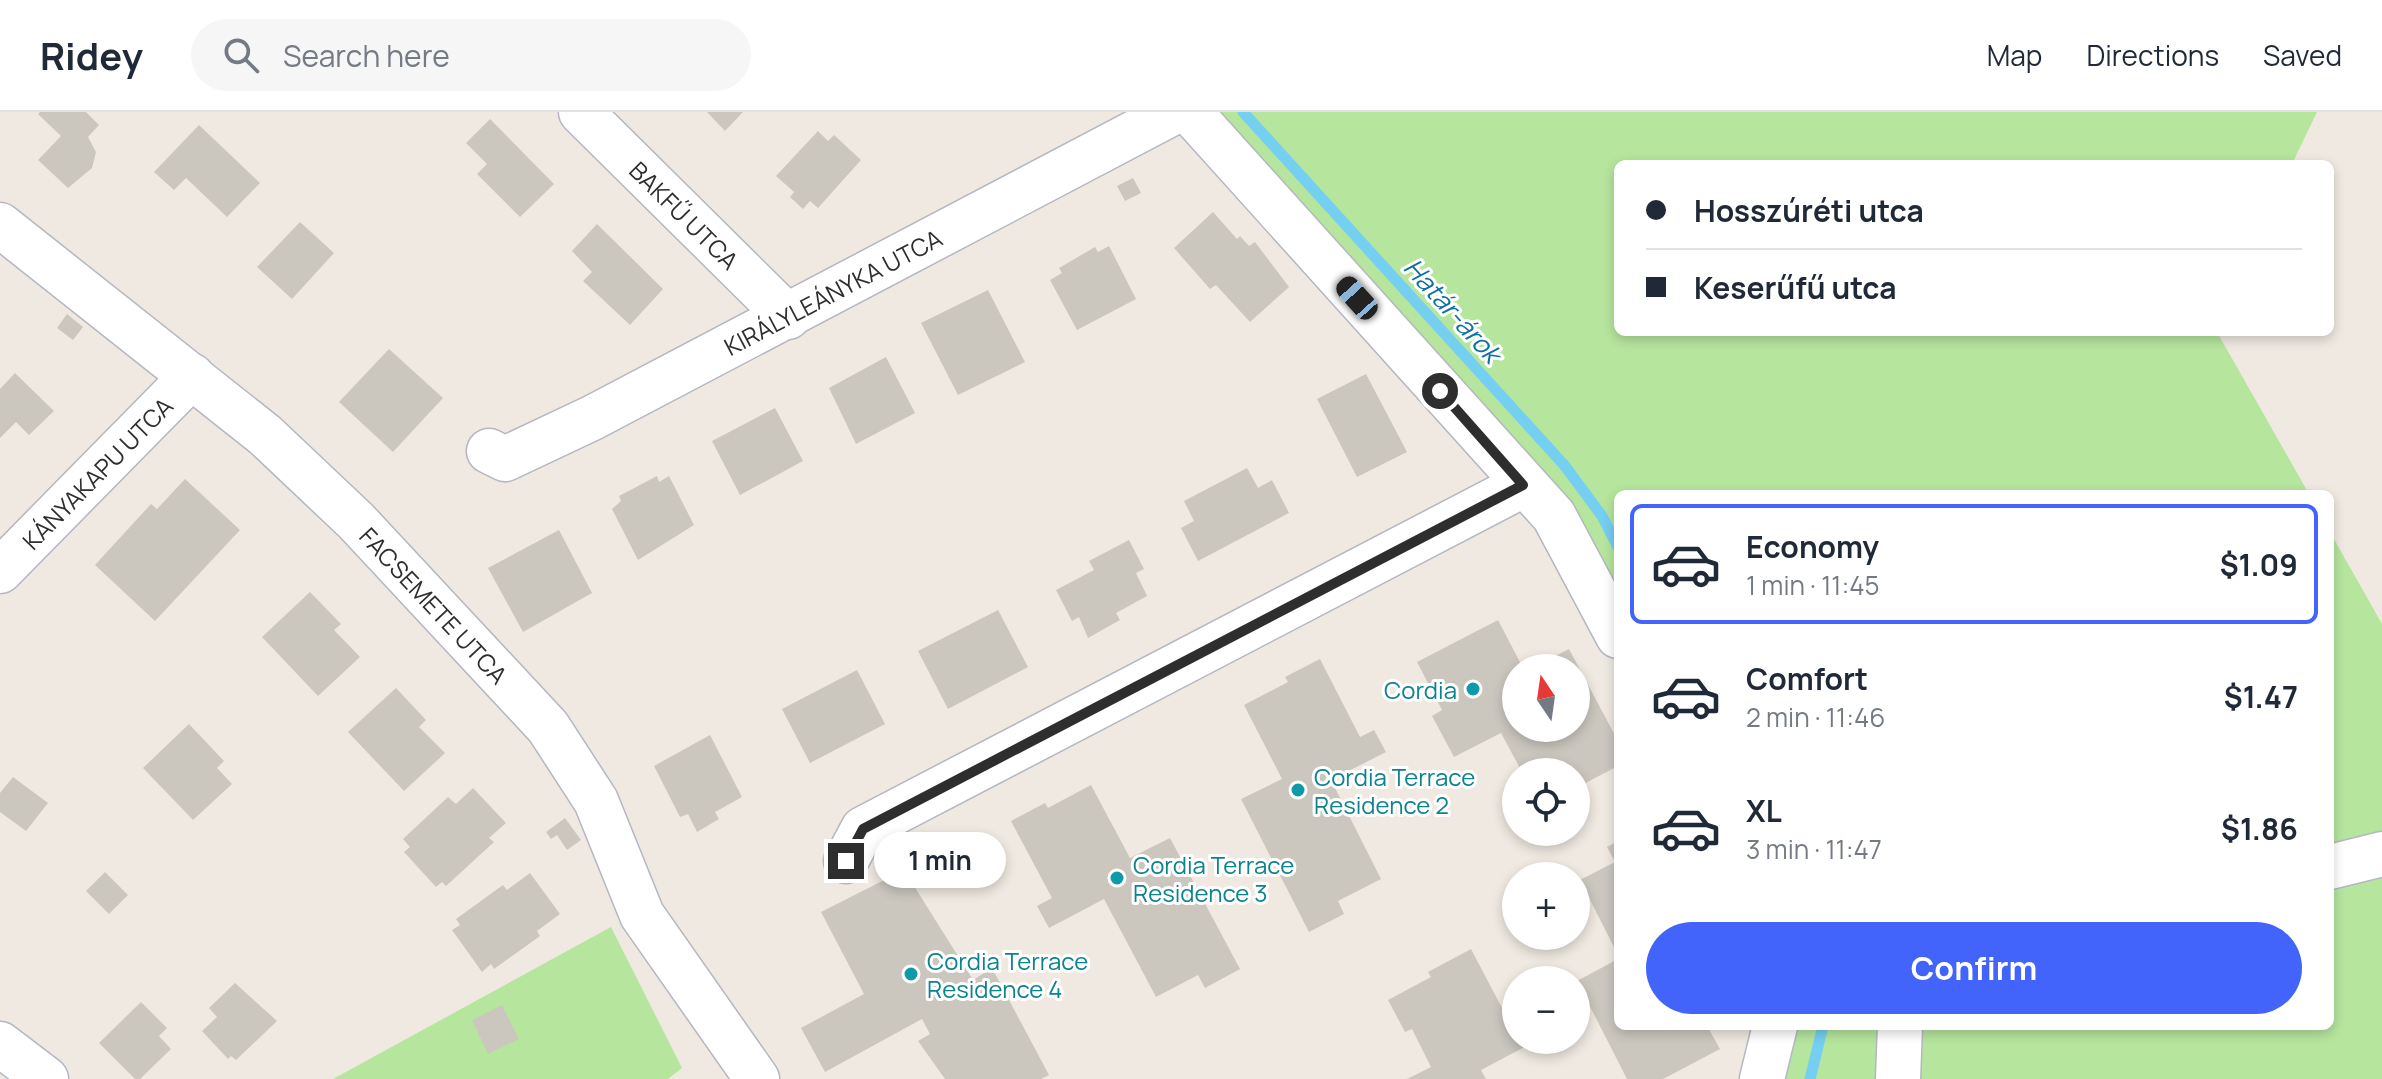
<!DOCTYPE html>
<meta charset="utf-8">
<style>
:root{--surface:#fff;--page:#f6f6f7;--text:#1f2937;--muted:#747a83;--line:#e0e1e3;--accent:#4264fb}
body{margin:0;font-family:Manrope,sans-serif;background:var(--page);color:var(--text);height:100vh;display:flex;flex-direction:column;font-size:30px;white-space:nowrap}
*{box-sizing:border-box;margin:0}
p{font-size:26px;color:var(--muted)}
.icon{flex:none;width:44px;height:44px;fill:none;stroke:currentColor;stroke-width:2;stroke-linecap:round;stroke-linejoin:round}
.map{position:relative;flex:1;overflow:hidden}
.sheet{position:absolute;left:1614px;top:378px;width:720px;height:540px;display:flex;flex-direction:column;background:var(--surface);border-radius:12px;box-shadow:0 4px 12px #0003}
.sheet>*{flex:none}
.hud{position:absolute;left:1614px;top:48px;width:720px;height:176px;border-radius:12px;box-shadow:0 4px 12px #0003;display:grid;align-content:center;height:176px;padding:0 32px;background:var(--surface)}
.needle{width:52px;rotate:347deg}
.fabs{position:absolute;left:1502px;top:542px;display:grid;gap:16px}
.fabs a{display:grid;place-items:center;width:88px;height:88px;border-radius:50%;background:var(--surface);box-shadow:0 4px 12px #0003;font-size:40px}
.end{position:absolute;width:36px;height:36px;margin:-18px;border:10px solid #2e2e2e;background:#fff;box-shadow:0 0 0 4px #fff}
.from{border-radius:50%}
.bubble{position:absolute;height:56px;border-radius:28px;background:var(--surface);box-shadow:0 4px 12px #0003;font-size:26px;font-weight:700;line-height:56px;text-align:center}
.car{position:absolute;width:24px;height:48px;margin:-24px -12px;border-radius:10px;box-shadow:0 0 6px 2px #0007;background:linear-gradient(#222 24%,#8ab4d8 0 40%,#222 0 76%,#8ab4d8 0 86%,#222 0)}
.hud b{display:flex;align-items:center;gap:28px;height:76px;font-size:30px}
.hud b+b{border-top:2px solid var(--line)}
.hud i{width:20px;height:20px;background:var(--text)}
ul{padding:14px 0 0;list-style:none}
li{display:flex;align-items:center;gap:24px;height:120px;margin:0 16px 12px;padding:0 16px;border:4px solid transparent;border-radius:12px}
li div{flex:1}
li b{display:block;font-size:30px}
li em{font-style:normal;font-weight:700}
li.current{border-color:var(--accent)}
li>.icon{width:72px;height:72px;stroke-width:1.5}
.button{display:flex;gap:16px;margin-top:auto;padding:16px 32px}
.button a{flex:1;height:92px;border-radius:48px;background:var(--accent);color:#fff;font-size:32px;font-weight:700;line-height:92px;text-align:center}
header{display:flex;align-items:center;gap:48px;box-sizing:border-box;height:112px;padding:0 40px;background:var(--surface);border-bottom:2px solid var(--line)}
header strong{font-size:38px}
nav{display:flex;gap:44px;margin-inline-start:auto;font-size:28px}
.search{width:560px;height:72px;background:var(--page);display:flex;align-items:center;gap:20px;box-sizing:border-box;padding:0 28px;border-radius:44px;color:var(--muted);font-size:30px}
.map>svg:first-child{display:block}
.green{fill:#b6e59e}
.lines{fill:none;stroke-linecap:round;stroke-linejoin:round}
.stream{stroke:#75cff0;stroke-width:11}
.building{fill:#cbc7bf}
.minor-casing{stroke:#b4b7c1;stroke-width:47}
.minor{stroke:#fff;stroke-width:44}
.route{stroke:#2e2e2e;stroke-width:10}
.culture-dot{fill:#0f9aa8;stroke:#fff;stroke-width:3}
.labels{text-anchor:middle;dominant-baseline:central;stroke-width:6;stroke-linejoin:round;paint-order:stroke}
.street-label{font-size:24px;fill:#2e2e2e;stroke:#fff}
.culture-label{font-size:24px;fill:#0d838f;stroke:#fff;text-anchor:start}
.water-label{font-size:26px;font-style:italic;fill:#0d6fa3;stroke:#fff}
</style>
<header>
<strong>Ridey</strong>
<div class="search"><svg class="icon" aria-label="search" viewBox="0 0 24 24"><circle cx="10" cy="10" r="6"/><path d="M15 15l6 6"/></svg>Search here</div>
<nav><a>Map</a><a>Directions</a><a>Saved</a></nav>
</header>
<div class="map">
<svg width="2382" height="967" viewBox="0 0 2382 967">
<rect width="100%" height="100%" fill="#efe9e1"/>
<!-- green -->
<path class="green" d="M1216,0H2317L2292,52H1618V220H2217L2309,382H1618V490Z
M2330,420L2382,512V967H1779L1792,914H2330Z
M611,815L682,956L668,967H333Z"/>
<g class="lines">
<!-- stream -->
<path class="stream" d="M1243,0L1565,354L1602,404L1618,435
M1810,967L1823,914"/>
</g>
<!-- building -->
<path class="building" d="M40,0H86L99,13L88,25L96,40L92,56L68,76L38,48L61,24L38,2Z
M707,0H743L725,19Z
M490,7L554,72L520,105L477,62L487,52L466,31Z
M199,13L260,71L227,105L186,66L174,78L154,60Z
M818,19L828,29L834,23L861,48L818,96L810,89L803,97L790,85L794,80L776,64Z
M1133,66L1141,81L1125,89L1117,74Z
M1213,100L1237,127L1240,124L1249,134L1255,130L1289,175L1250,210L1216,173L1210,177L1174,136Z
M300,110L334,141L292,187L257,155Z
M597,112L663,177L630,213L583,169L592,160L572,139Z
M1109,134L1136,187L1077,218L1050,168L1062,161L1059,156L1095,135L1098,140Z
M988,178L1025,250L958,283L921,211Z
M67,202L83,215L73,228L57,216Z
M389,237L443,286L393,340L339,290Z
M886,245L915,301L856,332L829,276Z
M15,261L54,299L29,323L16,310L0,326V277Z
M1366,262L1407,340L1357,365L1317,287Z
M775,296L803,349L740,383L712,329Z
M1247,356L1258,376L1272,368L1289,401L1198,449L1181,416L1194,409L1184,389Z
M657,364L659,370L669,364L694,413L638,448L612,397L621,389L619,384Z
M185,367L240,418L155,509L95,453L151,392L157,397Z
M559,418L592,481L523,520L488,456Z
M1129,428L1144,457L1136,461L1147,484L1116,501L1120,508L1088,526L1079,505L1072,509L1056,478L1094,458L1089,449Z
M310,480L341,512L334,518L360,545L318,584L262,525Z
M998,498L1028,555L948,597L918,539Z
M1498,508L1523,556H1516V616H1576V556H1532L1569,537L1618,629V654L1576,676V660H1522L1501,621L1454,645L1432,604L1442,598L1417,550Z
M1320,547L1360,625L1374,618L1386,640L1331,668L1381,767L1338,789L1344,802L1309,820L1241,687L1282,667L1244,593L1288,570L1285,565Z
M857,558L885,612L810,651L782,597Z
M396,576L426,608L419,615L445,641L404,679L348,620Z
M189,612L224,649L217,656L232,672L193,708L143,656Z
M710,623L742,685L715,700L719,707L697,720L688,702L680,705L654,654Z
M13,665L48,691L26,719L0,700V681Z
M1091,673L1130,746L1170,726L1240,857L1205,876L1198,863L1156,885L1104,787L1049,816L1037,794L1052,786L1011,709L1045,691L1048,696Z
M473,676L506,711L489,726L494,730L446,774L442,770L436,775L404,740L410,735L403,727L448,685L456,692Z
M565,706L581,728L567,738L557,723L551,727L546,720Z
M1618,729V843L1580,768L1615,750L1607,735Z
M904,758L973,868L992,856L1049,963L1041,967H945L918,929L930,922L922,907L825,960L801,916L864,882L821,800Z
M105,760L128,783L109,802L86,779Z
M530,761L560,802L537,819L540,824L494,857L491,852L482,860L452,818L460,813L456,807L503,773L507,778Z
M1471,837L1511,913L1516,910V928H1538L1481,958L1486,967H1407L1431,955L1412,917L1405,920L1388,888L1431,865L1428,860Z
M1618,847V914H1707L1720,937L1663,967H1627L1577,869Z
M235,871L277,909L236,948L231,944L228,947L202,919L217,905L209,896Z
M141,890L167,916L159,924L171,937L140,967H135L99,931Z
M502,893L519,927L488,942L472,908Z"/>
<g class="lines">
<!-- minor casing -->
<g class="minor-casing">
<g id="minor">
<path id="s1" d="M581,0L788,205"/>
<path d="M1190,0L1554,404L1618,524"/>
<path id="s2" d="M0,113L265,323L356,409L548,615L596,689L642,803L757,967"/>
<path id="s3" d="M489,339L505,347L592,306L1174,0"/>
<path id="s4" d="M0,459L192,264"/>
<path d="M846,749L863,717L1523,373"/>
<path d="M2330,755L2382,742"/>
<path d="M0,932L46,967"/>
<path d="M1762,967L1775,914"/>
<path d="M1898,967L1900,914"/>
</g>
</g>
<!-- minor -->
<use href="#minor" class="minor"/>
</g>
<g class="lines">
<!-- route -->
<path class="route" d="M846,749L863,717L1523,373L1440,279"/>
</g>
<!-- markers -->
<g class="culture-dot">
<circle cx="1473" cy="577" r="8"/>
<circle cx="1298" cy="678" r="8"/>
<circle cx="1117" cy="766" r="8"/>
<circle cx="911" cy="862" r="8"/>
</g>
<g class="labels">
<!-- street labels -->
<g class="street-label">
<text stroke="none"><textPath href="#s1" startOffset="146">BAKFŰ UTCA</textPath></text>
<text stroke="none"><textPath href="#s3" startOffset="386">KIRÁLYLEÁNYKA UTCA</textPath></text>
<text stroke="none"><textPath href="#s4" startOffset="138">KÁNYAKAPU UTCA</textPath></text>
<text stroke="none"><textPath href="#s2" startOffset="578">FACSEMETE UTCA</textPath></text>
</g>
<!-- culture labels -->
<g class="culture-label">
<text x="1457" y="577" text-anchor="end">Cordia</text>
<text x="1314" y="664">Cordia Terrace<tspan x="1314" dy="28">Residence 2</tspan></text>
<text x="1133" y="752">Cordia Terrace<tspan x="1133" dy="28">Residence 3</tspan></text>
<text x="927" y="848">Cordia Terrace<tspan x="927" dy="28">Residence 4</tspan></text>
</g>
<!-- water labels -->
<g class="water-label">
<text transform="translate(1453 198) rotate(48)">Határ-árok</text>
</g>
</g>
</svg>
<div class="fabs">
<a><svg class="needle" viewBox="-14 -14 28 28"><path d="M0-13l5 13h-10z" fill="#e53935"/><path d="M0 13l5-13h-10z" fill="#747a83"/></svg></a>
<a><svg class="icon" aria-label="locate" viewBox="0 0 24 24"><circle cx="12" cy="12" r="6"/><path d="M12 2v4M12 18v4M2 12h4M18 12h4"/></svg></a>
<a>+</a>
<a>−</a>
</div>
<i class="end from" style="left:1440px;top:279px"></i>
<i class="end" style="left:846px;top:749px"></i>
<div class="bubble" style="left:874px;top:720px;width:132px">1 min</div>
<i class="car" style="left:1357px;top:186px;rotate:318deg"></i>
<div class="hud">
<b><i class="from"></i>Hosszúréti utca</b>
<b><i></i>Keserűfű utca</b>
</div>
<section class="sheet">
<ul>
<li class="current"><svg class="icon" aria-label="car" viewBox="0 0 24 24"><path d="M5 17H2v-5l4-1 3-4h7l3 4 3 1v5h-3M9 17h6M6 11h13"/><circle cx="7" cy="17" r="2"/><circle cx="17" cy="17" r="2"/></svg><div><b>Economy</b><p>1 min · 11:45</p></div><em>$1.09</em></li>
<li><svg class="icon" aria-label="car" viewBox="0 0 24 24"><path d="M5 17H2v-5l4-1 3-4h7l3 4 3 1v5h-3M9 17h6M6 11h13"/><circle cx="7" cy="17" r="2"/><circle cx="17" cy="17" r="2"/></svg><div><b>Comfort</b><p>2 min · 11:46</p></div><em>$1.47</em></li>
<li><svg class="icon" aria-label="car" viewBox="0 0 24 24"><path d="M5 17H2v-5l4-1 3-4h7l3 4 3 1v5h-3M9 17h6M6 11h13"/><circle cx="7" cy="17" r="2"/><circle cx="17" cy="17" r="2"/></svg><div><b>XL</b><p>3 min · 11:47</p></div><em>$1.86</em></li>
</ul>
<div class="button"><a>Confirm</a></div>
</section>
</div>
